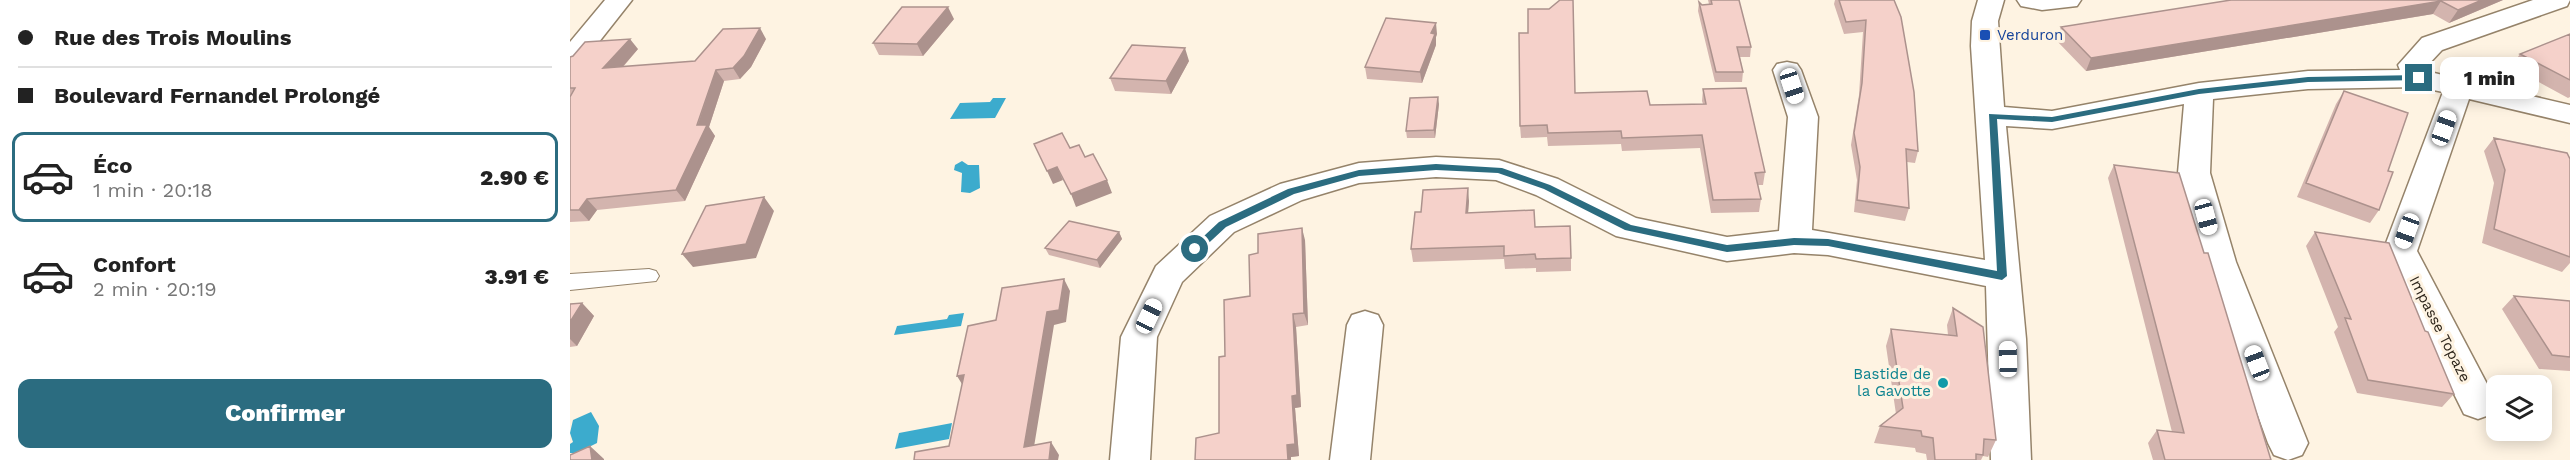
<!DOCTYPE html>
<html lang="fr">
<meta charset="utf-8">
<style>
:root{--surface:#fff;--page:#f6f6f6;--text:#222;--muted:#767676;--line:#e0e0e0;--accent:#2b6c80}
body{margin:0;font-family:"Work Sans",sans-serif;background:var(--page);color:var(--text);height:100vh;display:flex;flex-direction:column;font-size:22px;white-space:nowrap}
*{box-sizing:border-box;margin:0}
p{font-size:20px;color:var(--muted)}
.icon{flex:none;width:33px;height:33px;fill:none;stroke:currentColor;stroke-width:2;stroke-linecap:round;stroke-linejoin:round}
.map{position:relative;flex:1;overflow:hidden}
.details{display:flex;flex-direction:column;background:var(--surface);width:570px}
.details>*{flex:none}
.hud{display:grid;align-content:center;height:132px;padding:0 18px;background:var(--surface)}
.controls{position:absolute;left:1916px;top:375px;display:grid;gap:12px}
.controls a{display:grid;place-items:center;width:66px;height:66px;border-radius:12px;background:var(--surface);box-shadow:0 3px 15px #0003;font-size:30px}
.end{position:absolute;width:27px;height:27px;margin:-14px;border:8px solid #2b6c80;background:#fff;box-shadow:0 0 0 3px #fff}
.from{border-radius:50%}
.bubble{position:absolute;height:42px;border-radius:12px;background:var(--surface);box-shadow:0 3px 15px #0003;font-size:20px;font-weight:800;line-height:42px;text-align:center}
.car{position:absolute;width:18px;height:36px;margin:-18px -9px;border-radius:8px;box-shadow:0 0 4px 2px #0007;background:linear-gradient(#fff 24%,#345 0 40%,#fff 0 76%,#345 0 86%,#fff 0)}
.hud b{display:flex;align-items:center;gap:21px;height:57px;font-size:22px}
.hud b+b{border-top:2px solid var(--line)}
.hud i{width:15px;height:15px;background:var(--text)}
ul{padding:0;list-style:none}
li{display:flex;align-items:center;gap:18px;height:90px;margin:0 12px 9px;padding:0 6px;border:3px solid transparent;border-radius:12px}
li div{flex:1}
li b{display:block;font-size:22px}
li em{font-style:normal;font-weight:800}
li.on{border-color:var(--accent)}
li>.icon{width:54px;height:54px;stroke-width:1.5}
.primary-button{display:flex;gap:12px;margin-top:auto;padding:12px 18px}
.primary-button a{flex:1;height:69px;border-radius:12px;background:var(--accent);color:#fff;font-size:24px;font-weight:800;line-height:69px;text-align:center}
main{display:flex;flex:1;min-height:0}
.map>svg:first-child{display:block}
.water{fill:#3cabcd}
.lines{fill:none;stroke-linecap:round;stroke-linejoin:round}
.lane-casing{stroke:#95836a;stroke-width:2}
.street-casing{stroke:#95836a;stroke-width:3}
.lane{fill:#fff;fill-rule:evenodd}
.street{fill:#fff;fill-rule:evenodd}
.wall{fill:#d3b4ae}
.shaded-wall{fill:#ac928d}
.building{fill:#f5d1ca;stroke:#ac928d;stroke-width:1.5}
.route{fill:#2b6c80}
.transit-dot{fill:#1a4fb4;stroke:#fef3e2;stroke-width:2}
.culture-dot{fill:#0f9aa8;stroke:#fef3e2;stroke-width:2}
.labels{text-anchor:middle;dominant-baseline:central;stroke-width:6;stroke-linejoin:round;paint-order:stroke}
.transit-label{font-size:15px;fill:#164399;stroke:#fef3e2;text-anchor:start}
.street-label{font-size:15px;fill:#2d251b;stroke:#fef3e2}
.culture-label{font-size:15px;fill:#0d838f;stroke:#fef3e2;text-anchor:end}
</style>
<main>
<section class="details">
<div class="hud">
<b><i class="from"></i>Rue des Trois Moulins</b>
<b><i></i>Boulevard Fernandel Prolongé</b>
</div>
<ul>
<li class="on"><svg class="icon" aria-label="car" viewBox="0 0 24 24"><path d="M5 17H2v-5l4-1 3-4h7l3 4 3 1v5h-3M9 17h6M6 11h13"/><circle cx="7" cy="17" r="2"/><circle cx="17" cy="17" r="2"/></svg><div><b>Éco</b><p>1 min · 20:18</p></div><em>2.90 €</em></li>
<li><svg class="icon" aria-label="car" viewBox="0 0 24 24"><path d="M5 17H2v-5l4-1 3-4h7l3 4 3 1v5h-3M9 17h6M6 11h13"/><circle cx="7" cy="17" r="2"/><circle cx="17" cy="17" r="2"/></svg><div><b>Confort</b><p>2 min · 20:19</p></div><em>3.91 €</em></li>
</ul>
<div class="primary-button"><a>Confirmer</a></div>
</section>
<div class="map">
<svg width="2000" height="460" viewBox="0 0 2000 460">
<rect width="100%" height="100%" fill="#fef3e2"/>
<!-- water -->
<path class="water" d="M423,98H436L425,118L380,119L390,103L420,102Z
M392,161L398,165H409L410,188L400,193L391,192L392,173L384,170L385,165Z
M394,313L391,326L324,335L327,326L377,319L379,315Z
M21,412L29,426L27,443L7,453H0V444L3,442L0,433L3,420Z
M382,423L379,439L325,449L329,433Z"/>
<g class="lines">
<!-- lane casing -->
<g class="lane-casing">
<path id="lane" d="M79,269L86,271L89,276L86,281L0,290V274Z"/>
</g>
<!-- street casing -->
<g class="street-casing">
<path id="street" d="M35,0H62L10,66L0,68V42Z
M1408,0H1434L1428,21L1434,107L1482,111L1629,83L1738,71L1830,70L1828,65L1852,38L1963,0H2000L1997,6L1872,50L1857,66L1860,72L2000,105V123L1899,99L1847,251L1926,401L1922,414L1908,419L1894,414L1813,251L1873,92L1849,87L1738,89L1643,99L1640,173L1666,262L1738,443L1732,455L1718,460L1704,455L1698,443L1632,262L1608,173L1614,104L1482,129L1436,126L1456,339L1461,460H1421L1416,286L1258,255L1224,253L1157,261L1046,236L966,195L926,180L866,177L789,183L732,200L664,232L612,282L587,337L580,460H540L551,337L586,266L640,216L710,184L789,163L866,157L929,160L988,179L1066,218L1157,237L1209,231L1218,117L1203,70L1207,64L1217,62L1227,64L1231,70L1248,117L1242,230L1415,260L1401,46L1402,21Z
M1447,0H1511L1507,6L1472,10L1451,6Z
M795,311L808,315L813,325L800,460H760L777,325L782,315Z"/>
</g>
<!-- lane -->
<use href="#lane" class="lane"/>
<!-- street -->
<use href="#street" class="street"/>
</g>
<!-- wall -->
<path class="wall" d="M1138,0H1169L1181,47L1180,57H1170L1173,72L1172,82H1145L1128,11L1129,2L1132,5L1139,4Z
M1265,0H1324L1348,151L1345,163L1337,162L1339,208L1335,221L1284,212L1287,180L1281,145L1289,95L1293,32L1274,34L1264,4Z
M1661,0H1933L1879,23L1863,14L1516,71L1486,40L1491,27Z
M384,19L353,56L309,55L303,43Z
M867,34L866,37V45L852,83L797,79L795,67Z
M2000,34V97L1998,98L1941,67L1950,54Z
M196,39L181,67L170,79L154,81L139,127L145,136L115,201L27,210L19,221L0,222V57L68,49L53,67L125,61Z
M619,61L601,94L545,91L540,78Z
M1133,89L1195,172L1193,185H1188L1191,199L1189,212L1141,213L1130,148L1052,151L1051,144L978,146L977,137L951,138L950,126L1005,93L1080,105L1133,104L1132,101Z
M1774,91L1818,171L1809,210L1800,223L1727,197L1766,104Z
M869,104L865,138H837L836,131Z
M1924,138L2000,159V263L1992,272L1912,243L1924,183L1914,151Z
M1544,165L1701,460H1583L1578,443L1587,430L1602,432L1538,178Z
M899,201L898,213L965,227L1001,258V271L966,272V268L935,269L934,259L843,262L841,249L851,212Z
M549,232L552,239L530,268L479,255L475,248Z
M1745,232L1855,331L1884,394L1872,407L1787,393L1764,332L1768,327L1736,246Z
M735,240L738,325L726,327L731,407L725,408L729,456L721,457V460H625L649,433L655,356L680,296L688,253Z
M1944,296L2000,301V371L1969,369L1932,309Z
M12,303L24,316L7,346L0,347V304Z
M1383,308L1426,440L1418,457L1413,456L1411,460H1357L1356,454L1346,452L1345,448L1304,443L1310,426L1326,414L1316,346L1321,329L1378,335L1377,325Z"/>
<!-- shaded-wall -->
<path class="shaded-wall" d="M1912,0H1933L1879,23L1888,10Z
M1871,1L1863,14L1516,71L1521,58Z
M378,7L384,19L353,56L347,44Z
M866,23L867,34L866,37V45L852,83L850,72L861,33Z
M190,28L196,39L181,67L170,79L163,68Z
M60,39L68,49L42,79L33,68Z
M615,48L619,61L601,94L596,81Z
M146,70L154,81L139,127L145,136L115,201L106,190Z
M868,97L869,104L865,138L864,130Z
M487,167L493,180L483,184L477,171Z
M537,180L542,193L506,207L501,194Z
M898,188L899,201L897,226L896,213Z
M194,197L204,211L186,258L123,267L112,254Z
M17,199L27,210L19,221L9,210Z
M732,228L735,240L738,325L734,313Z
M549,232L552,239L530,268L527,260Z
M494,279L500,291L496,322L484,325L462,459L454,447L477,312Z
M12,303L24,316L7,346L0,339V322Z
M723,314L726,327L731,407L725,408L729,456L721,457V460H718L717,445Z
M394,375L395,389L387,376Z
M481,442L489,455L488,460H479Z
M20,446L34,459V460H22Z"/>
<!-- building -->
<path class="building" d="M990,0H1003L1005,93L1077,91L1080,105L1136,104L1133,89L1176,88L1195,172L1185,173L1191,199L1143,200L1132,135L1052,138L1051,131L978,133L977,125L950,126L949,33H958V9H979Z
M1141,0H1169L1181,47H1167L1173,72H1146L1129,2L1132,5L1142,4Z
M1269,0H1324L1331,17L1344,92L1348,151L1336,149L1339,208L1287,200L1290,167L1284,133L1292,83L1296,20L1276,22Z
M1661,0H1912L1888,10L1871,1L1521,58L1491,27Z
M332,7H378L347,44L303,43Z
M816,18L866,23L861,33L865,34L850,72L795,67Z
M190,28L174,56L163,68L146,70L127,125H137L106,190L17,199L9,210H0V97L5,88H0V57L3,56L15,42L60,39L33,68L125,61L153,29Z
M2000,34V80L1950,54Z
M562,45L615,48L596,81L540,78Z
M1774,91L1838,113L1818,171L1823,172L1809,210L1736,183Z
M868,97L864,130L836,131L840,98Z
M492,133L500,148L509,145L515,157L523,154L537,180L501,194L487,167L477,171L464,144Z
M1924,138L1997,153L2000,159V257L1924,229L1935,170Z
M1544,165L1609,173L1634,253H1638L1701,460H1595L1587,430L1614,433Z
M898,188L896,213L964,210L965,227L1000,226L1001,258L966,259L965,254L934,256V246L841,249L845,212H851L853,190Z
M194,197L176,244L112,254L136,206Z
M499,221L549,232L527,260L475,248Z
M732,228L734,313L723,314L727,395L722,396L725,444L717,445L718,460H625L626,438L649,433V357L655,356L654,300L680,296L679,255L688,253V234Z
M1745,232L1819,243L1855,331L1858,332L1884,394L1798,380L1775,318L1781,319Z
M494,279L489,310L477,312L454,447L481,442L479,460H344L345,452L379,446L394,375L387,376L398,326L426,320L432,288Z
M1944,296L2000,301V357L1982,355Z
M12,303L0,322V304Z
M1383,308L1413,327L1426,440L1414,439L1413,455L1406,454V460H1365L1363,438L1352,436L1351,431L1310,426L1333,408L1321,329L1387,336Z
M20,446L22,460H0V455Z"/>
<!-- route -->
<path class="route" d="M1849,75L1852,80L1738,82L1629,94L1482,122L1427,119L1437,276L1432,280L1258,246L1224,245L1157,252L1055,230L974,189L928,173L866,170L789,176L724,194L656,227L629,252L620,249L649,222L718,189L789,170L866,164L932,168L980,185L1061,225L1157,245L1224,238L1258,239L1427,271L1419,114L1482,117L1629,89L1738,77Z"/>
<!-- markers -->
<rect class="transit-dot" x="1409" y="29" width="12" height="12" rx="3"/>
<circle class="culture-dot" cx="1373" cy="383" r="6"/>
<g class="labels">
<!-- transit labels -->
<g class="transit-label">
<text x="1427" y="35">Verduron</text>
</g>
<!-- street labels -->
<g class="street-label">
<text transform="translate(1870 329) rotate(63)">Impasse Topaze</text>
</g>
<!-- culture labels -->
<g class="culture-label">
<text x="1361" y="374">Bastide de<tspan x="1361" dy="17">la Gavotte</tspan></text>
</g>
</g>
</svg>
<div class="controls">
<a><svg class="icon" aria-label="layers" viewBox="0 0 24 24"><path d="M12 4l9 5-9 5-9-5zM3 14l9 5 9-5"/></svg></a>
</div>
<i class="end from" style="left:625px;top:249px"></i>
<i class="end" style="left:1849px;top:78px"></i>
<div class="bubble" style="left:1870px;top:57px;width:99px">1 min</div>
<i class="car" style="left:1222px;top:86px;rotate:162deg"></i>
<i class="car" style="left:1874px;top:128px;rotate:20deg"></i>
<i class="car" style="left:1636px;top:217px;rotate:165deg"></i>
<i class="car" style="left:1837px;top:231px;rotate:200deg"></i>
<i class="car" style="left:579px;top:316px;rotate:25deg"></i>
<i class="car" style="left:1438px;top:359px;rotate:359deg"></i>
<i class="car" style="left:1687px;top:363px;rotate:339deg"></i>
</div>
</main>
